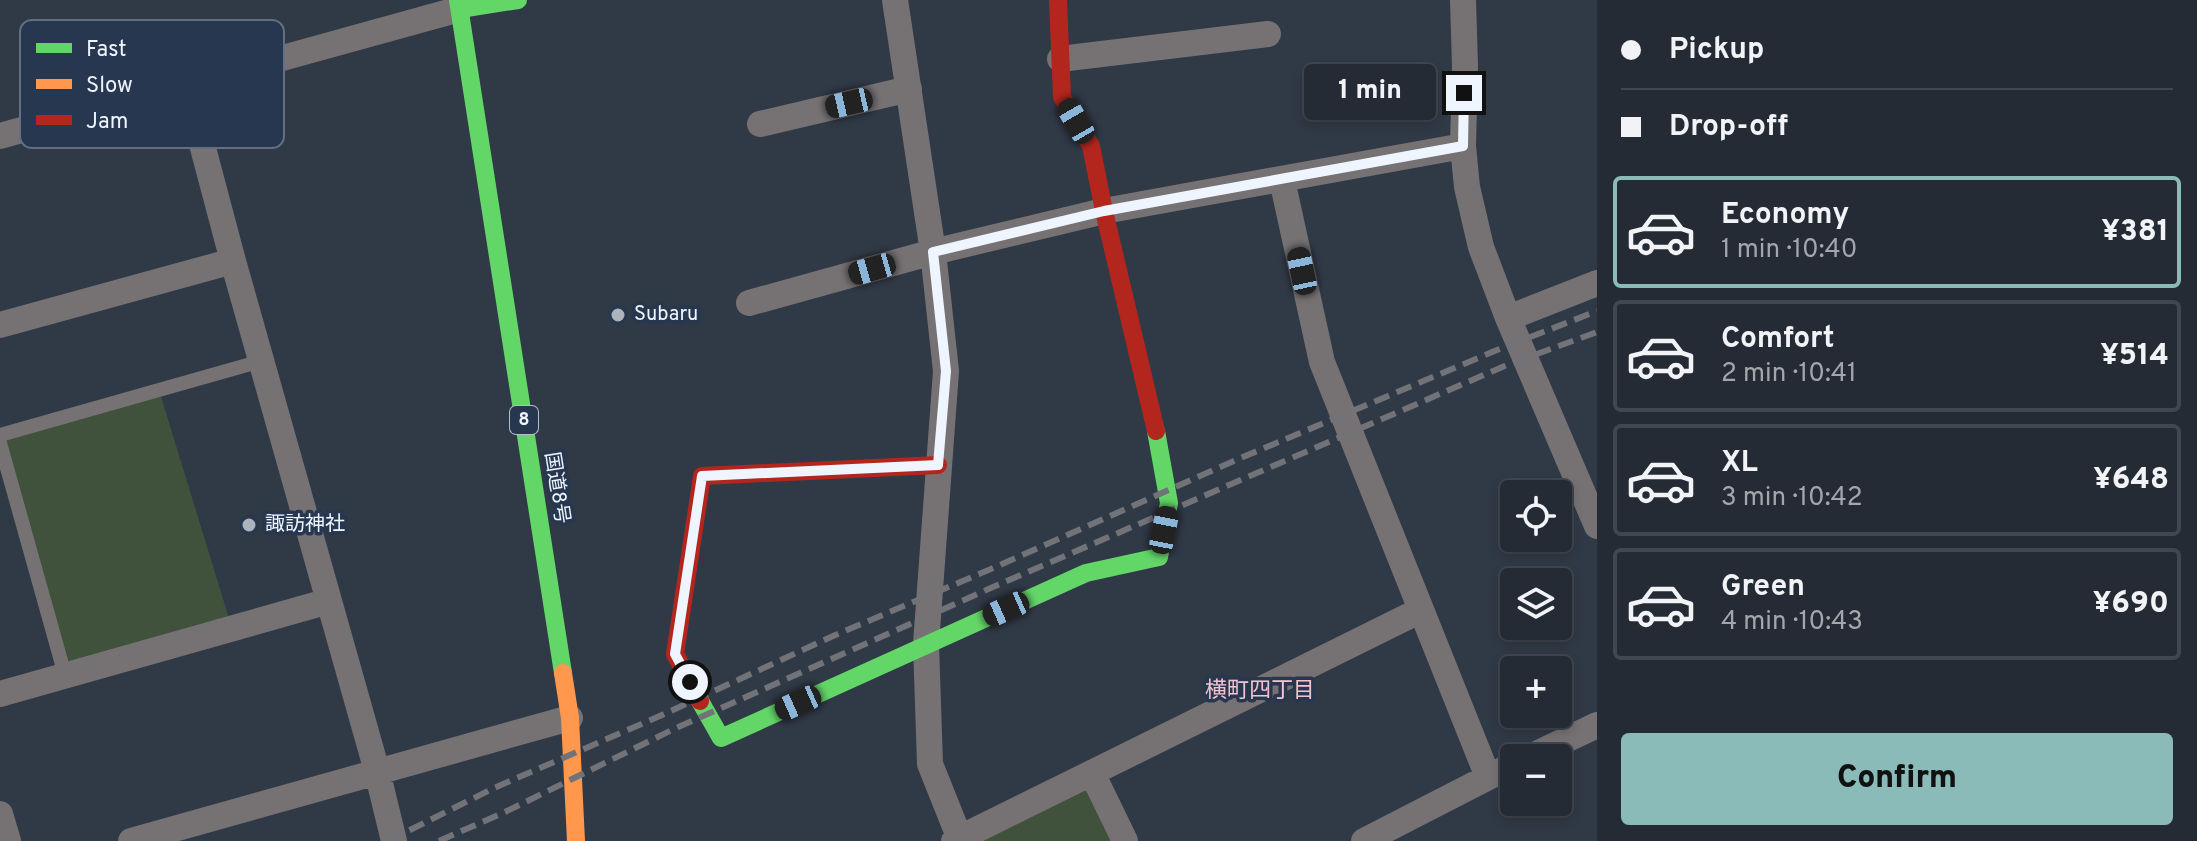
<!DOCTYPE html>
<meta charset="utf-8">
<style>
:root{--surface:#242b34;--page:#2c333c;--text:#f1f3f6;--muted:#a3a7ac;--line:#41474f;--accent:#8bbbb9}
body{margin:0;font-family:Overpass,"Noto Sans JP",sans-serif;background:var(--page);color:var(--text);height:100vh;display:flex;flex-direction:column;font-size:30px;white-space:nowrap}
*{box-sizing:border-box;margin:0}
p{font-size:26px;color:var(--muted)}
.icon{flex:none;width:44px;height:44px;fill:none;stroke:currentColor;stroke-width:2;stroke-linecap:round;stroke-linejoin:round}
.map{position:relative;flex:1;overflow:hidden}
.drawer{display:flex;flex-direction:column;background:var(--surface);width:600px}
.drawer>*{flex:none}
.hud{display:grid;align-content:center;height:176px;padding:0 24px;background:var(--surface)}
.controls{position:absolute;left:1500px;top:480px;display:grid;gap:16px}
.controls a{display:grid;place-items:center;width:72px;height:72px;border-radius:8px;background:var(--surface);box-shadow:0 4px 12px #0003,0 0 0 2px var(--line);font-size:40px}
.end{position:absolute;width:36px;height:36px;margin:-18px;border:10px solid #eff5ff;background:#111;box-shadow:0 0 0 4px #111}
.from{border-radius:50%}
.bubble{position:absolute;height:56px;border-radius:8px;background:var(--surface);box-shadow:0 4px 12px #0003,0 0 0 2px var(--line);font-size:26px;font-weight:800;line-height:56px;text-align:center}
.car{position:absolute;width:24px;height:48px;margin:-24px -12px;border-radius:10px;box-shadow:0 0 6px 2px #0007;background:linear-gradient(#222 24%,#8ab4d8 0 40%,#222 0 76%,#8ab4d8 0 86%,#222 0)}
.hud b{display:flex;align-items:center;gap:28px;height:76px;font-size:30px}
.hud b+b{border-top:2px solid var(--line)}
.hud i{width:20px;height:20px;background:var(--text)}
ul{padding:0;list-style:none}
li{display:flex;align-items:center;gap:24px;height:112px;margin:0 16px 12px;padding:0 8px;border:4px solid var(--line);border-radius:8px}
li div{flex:1}
li b{display:block;font-size:30px}
li em{font-style:normal;font-weight:800}
li.selected{border-color:var(--accent)}
li>.icon{width:72px;height:72px;stroke-width:1.5}
.action{display:flex;gap:16px;margin-top:auto;padding:16px 24px}
.action a{flex:1;height:92px;border-radius:8px;background:var(--accent);color:#111;font-size:32px;font-weight:800;line-height:92px;text-align:center}
main{display:flex;flex:1;min-height:0}
.map>svg:first-child{display:block}
.green{fill:#40513c}
.lines{fill:none;stroke-linecap:round;stroke-linejoin:round}
.lane{stroke:#767274;stroke-width:14}
.street{stroke:#767274;stroke-width:26}
.fast{stroke:#63d668;stroke-width:18}
.slow{stroke:#ff974d;stroke-width:18}
.jam{stroke:#b3261e;stroke-width:18}
.rail{stroke:#717379;stroke-width:6;stroke-dasharray:16 8;stroke-linecap:butt}
.route{stroke:#eff5ff;stroke-width:10}
.poi-dot{fill:#acb3be;stroke:#27374f;stroke-width:3}
.labels{text-anchor:middle;dominant-baseline:central;stroke-width:7;stroke-linejoin:round;paint-order:stroke}
.shield{fill:#27374f;stroke:#b3bcca;stroke-width:2}
.shield-label{font-size:18px;font-weight:bold;fill:#eff5ff}
.poi-label{font-size:20px;fill:#eff5ff;stroke:#27374f;text-anchor:start}
.street-label{font-size:20px;fill:#eff5ff;stroke:#27374f}
.neighbourhood-label{font-size:22px;fill:#f5c2ce;stroke:#27374f}
.key{fill:#27374f;stroke:#637084;stroke-width:2}
.key-label{font-size:22px;fill:#eff5ff}
</style>
<main>
<div class="map">
<svg width="1597" height="841" viewBox="0 0 1597 841">
<rect width="100%" height="100%" fill="#303946"/>
<!-- green -->
<path class="green" d="M159,390L232,628L65,675L0,435Z
M1092,773L1125,841H952Z"/>
<g class="lines">
<!-- lane -->
<path class="lane" d="M0,435L261,361
M0,443L65,675"/>
<!-- street -->
<path class="street" d="M895,0L933,252L946,371L926,644L930,764L960,839
M1463,0L1465,66L1463,146L1467,187L1481,247L1508,318L1597,526
M1060,59L1268,34
M186,84L233,261L377,771L394,841
M760,124L909,89
M0,136L460,9
M1282,180L1322,362L1488,777
M749,303L933,252L1104,211L1463,146
M1508,318L1597,283
M0,325L233,261
M0,694L329,601
M1528,758L1597,725
M1092,773L1125,841
M0,814L8,841
M131,841L570,718
M954,841L1421,610
M1364,841L1514,764"/>
<!-- fast -->
<path class="fast" d="M458,0L563,673
M460,9L518,0
M700,701L721,738L1086,573L1159,557L1169,503L1156,431"/>
<!-- slow -->
<path class="slow" d="M563,673L570,718L576,841"/>
<!-- jam -->
<path class="jam" d="M1058,0L1062,97L1091,146L1104,211L1156,431
M700,701L675,654L702,476L938,465"/>
<!-- rail -->
<path class="rail" d="M388,841L494,788L662,715L833,636L991,569L1236,460L1497,350L1597,311
M439,841L505,812L674,729L993,587L1507,365L1597,332"/>
</g>
<g class="lines">
<!-- route -->
<path class="route" d="M690,682L675,654L702,476L938,465L946,371L933,252L1104,211L1463,146L1464,93"/>
</g>
<!-- markers -->
<g class="poi-dot">
<circle cx="618" cy="315" r="8"/>
<circle cx="249" cy="525" r="8"/>
</g>
<g class="labels">
<!-- shield labels -->
<rect class="shield" x="510" y="406" width="28" height="28" rx="6"/>
<g class="shield-label">
<text x="524" y="420">8</text>
</g>
<!-- poi labels -->
<g class="poi-label">
<text x="634" y="315">Subaru</text>
<text x="265" y="525">諏訪神社</text>
</g>
<!-- street labels -->
<g class="street-label">
<text transform="translate(556 488) rotate(81)">国道8号</text>
</g>
<!-- neighbourhood labels -->
<g class="neighbourhood-label">
<text x="1260" y="691">横町四丁目</text>
</g>
</g>
<!-- legend -->
<rect x="20" y="20" width="264" height="128" rx="12" class="key"/>
<rect x="36" y="43" width="36" height="10" fill="#63d668"/>
<rect x="36" y="79" width="36" height="10" fill="#ff974d"/>
<rect x="36" y="115" width="36" height="10" fill="#b3261e"/>
<g class="key-label">
<text x="86" y="56">Fast</text>
<text x="86" y="92">Slow</text>
<text x="86" y="128">Jam</text>
</g>
</svg>
<div class="controls">
<a><svg class="icon" aria-label="locate" viewBox="0 0 24 24"><circle cx="12" cy="12" r="6"/><path d="M12 2v4M12 18v4M2 12h4M18 12h4"/></svg></a>
<a><svg class="icon" aria-label="layers" viewBox="0 0 24 24"><path d="M12 4l9 5-9 5-9-5zM3 14l9 5 9-5"/></svg></a>
<a>+</a>
<a>−</a>
</div>
<i class="end from" style="left:690px;top:682px"></i>
<i class="end" style="left:1464px;top:93px"></i>
<div class="bubble" style="left:1304px;top:64px;width:132px">1 min</div>
<i class="car" style="left:849px;top:103px;rotate:257deg"></i>
<i class="car" style="left:1076px;top:121px;rotate:330deg"></i>
<i class="car" style="left:872px;top:269px;rotate:254deg"></i>
<i class="car" style="left:1302px;top:271px;rotate:348deg"></i>
<i class="car" style="left:1164px;top:530px;rotate:11deg"></i>
<i class="car" style="left:1006px;top:609px;rotate:246deg"></i>
<i class="car" style="left:798px;top:703px;rotate:246deg"></i>
</div>
<section class="drawer">
<div class="hud">
<b><i class="from"></i>Pickup</b>
<b><i></i>Drop-off</b>
</div>
<ul>
<li class="selected"><svg class="icon" aria-label="car" viewBox="0 0 24 24"><path d="M5 17H2v-5l4-1 3-4h7l3 4 3 1v5h-3M9 17h6M6 11h13"/><circle cx="7" cy="17" r="2"/><circle cx="17" cy="17" r="2"/></svg><div><b>Economy</b><p>1 min · 10:40</p></div><em>¥381</em></li>
<li><svg class="icon" aria-label="car" viewBox="0 0 24 24"><path d="M5 17H2v-5l4-1 3-4h7l3 4 3 1v5h-3M9 17h6M6 11h13"/><circle cx="7" cy="17" r="2"/><circle cx="17" cy="17" r="2"/></svg><div><b>Comfort</b><p>2 min · 10:41</p></div><em>¥514</em></li>
<li><svg class="icon" aria-label="car" viewBox="0 0 24 24"><path d="M5 17H2v-5l4-1 3-4h7l3 4 3 1v5h-3M9 17h6M6 11h13"/><circle cx="7" cy="17" r="2"/><circle cx="17" cy="17" r="2"/></svg><div><b>XL</b><p>3 min · 10:42</p></div><em>¥648</em></li>
<li><svg class="icon" aria-label="car" viewBox="0 0 24 24"><path d="M5 17H2v-5l4-1 3-4h7l3 4 3 1v5h-3M9 17h6M6 11h13"/><circle cx="7" cy="17" r="2"/><circle cx="17" cy="17" r="2"/></svg><div><b>Green</b><p>4 min · 10:43</p></div><em>¥690</em></li>
</ul>
<div class="action"><a>Confirm</a></div>
</section>
</main>
